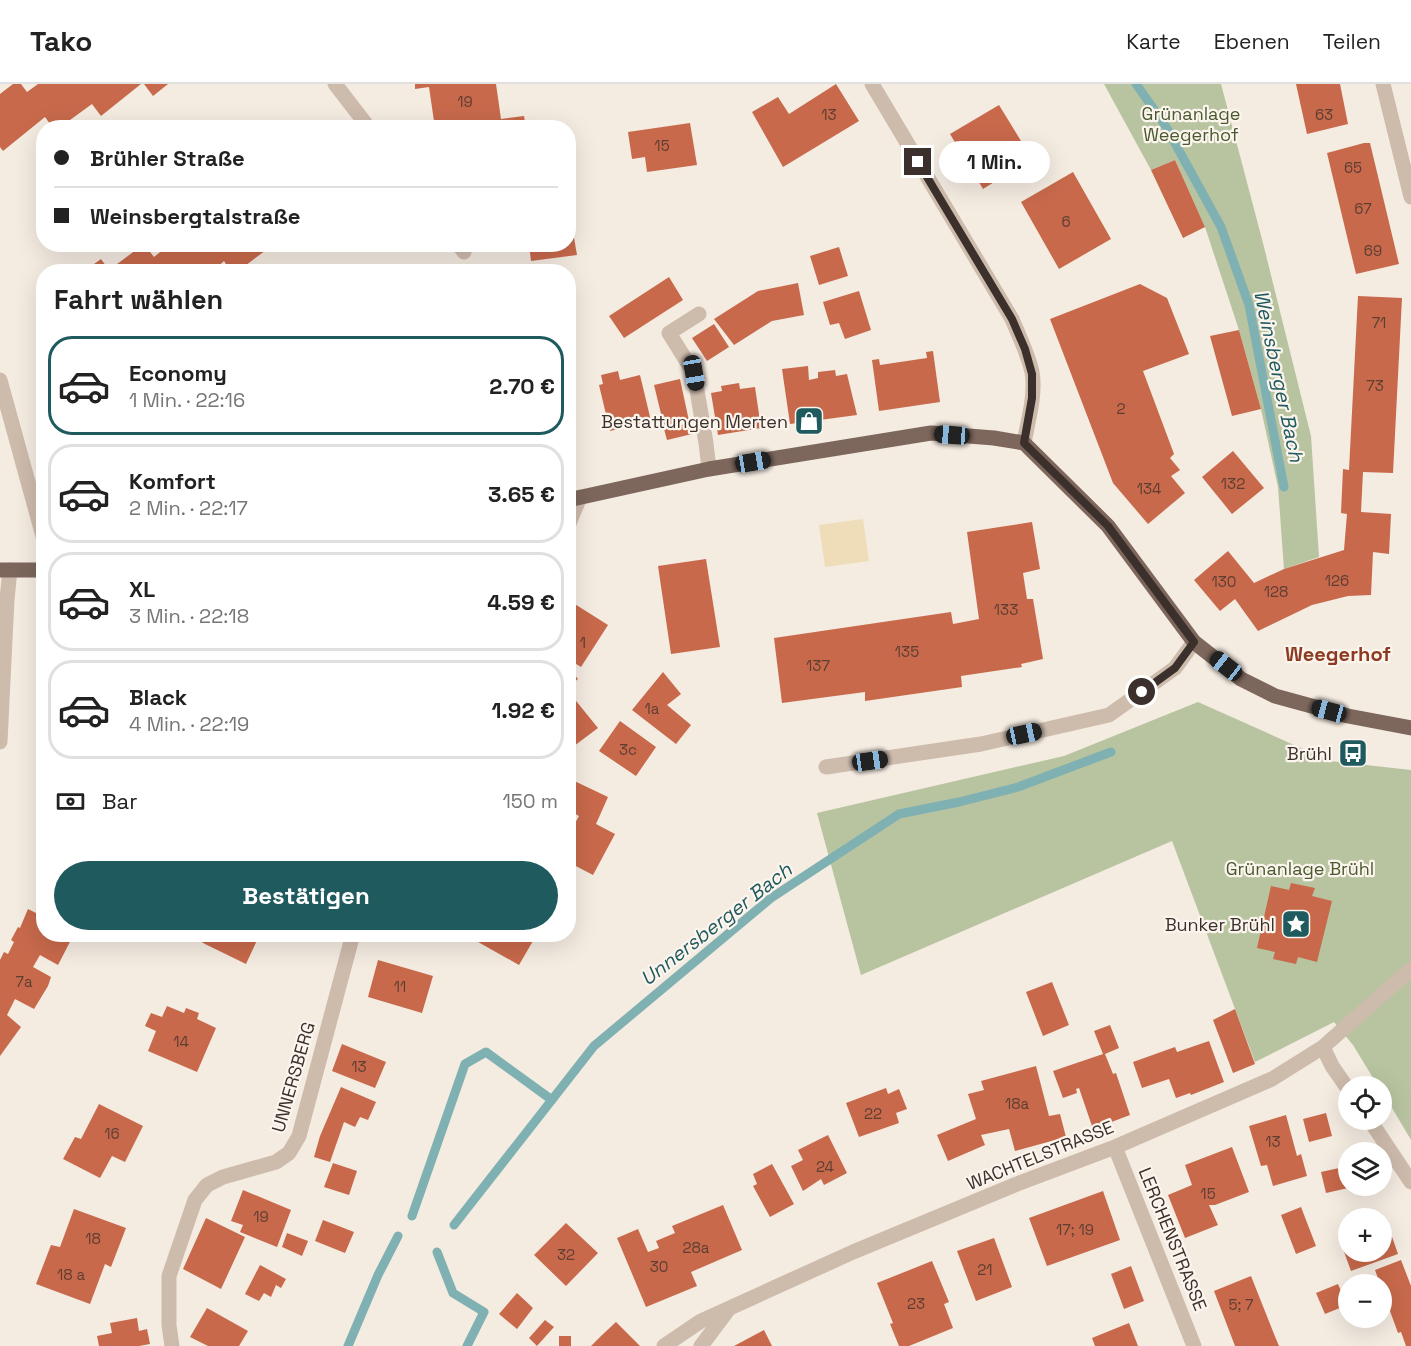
<!DOCTYPE html>
<html lang="de">
<meta charset="utf-8">
<style>
:root{--surface:#fff;--page:#f6f6f6;--text:#222;--muted:#767676;--line:#e0e0e0;--accent:#1f5a5e}
body{margin:0;font-family:"Space Grotesk",sans-serif;background:var(--page);color:var(--text);height:100vh;display:flex;flex-direction:column;font-size:22px;white-space:nowrap}
*{box-sizing:border-box;margin:0}
p{font-size:20px;color:var(--muted)}
.icon{flex:none;width:33px;height:33px;fill:none;stroke:currentColor;stroke-width:2;stroke-linecap:round;stroke-linejoin:round}
.map{position:relative;flex:1;overflow:hidden}
.drawer{position:absolute;left:36px;top:180px;width:540px;height:678px;display:flex;flex-direction:column;background:var(--surface);border-radius:24px;box-shadow:0 6px 24px #0002}
.drawer>*{flex:none}
.banner{position:absolute;left:36px;top:36px;width:540px;height:132px;border-radius:24px;box-shadow:0 6px 24px #0002;display:grid;align-content:center;height:132px;padding:0 18px;background:var(--surface)}
.fabs{position:absolute;left:1338px;top:992px;display:grid;gap:12px}
.fabs a{display:grid;place-items:center;width:54px;height:54px;border-radius:50%;background:var(--surface);box-shadow:0 6px 24px #0002;font-size:30px}
.end{position:absolute;width:27px;height:27px;margin:-14px;border:8px solid #3b302b;background:#fff;box-shadow:0 0 0 3px #fff}
.from{border-radius:50%}
.bubble{position:absolute;height:42px;border-radius:21px;background:var(--surface);box-shadow:0 6px 24px #0002;font-size:20px;font-weight:700;line-height:42px;text-align:center}
.car{position:absolute;width:18px;height:36px;margin:-18px -9px;border-radius:8px;box-shadow:0 0 4px 2px #0007;background:linear-gradient(#222 24%,#8ab4d8 0 40%,#222 0 76%,#8ab4d8 0 86%,#222 0)}
.banner b{display:flex;align-items:center;gap:21px;height:57px;font-size:22px}
.banner b+b{border-top:2px solid var(--line)}
.banner i{width:15px;height:15px;background:var(--text)}
ul{padding:0;list-style:none}
li{display:flex;align-items:center;gap:18px;height:99px;margin:0 12px 9px;padding:0 6px;border:3px solid var(--line);border-radius:24px}
li div{flex:1}
li b{display:block;font-size:22px}
li em{font-style:normal;font-weight:700}
li.active{border-color:var(--accent)}
li>.icon{width:54px;height:54px;stroke-width:1.5}
h2{padding:0 18px;font-size:27px;line-height:72px}
.pay{display:flex;align-items:center;gap:15px;height:66px;padding:0 18px;font-size:22px}
.pay p{margin-inline-start:auto}
.action{display:flex;gap:12px;margin-top:auto;padding:12px 18px}
.action a{flex:1;height:69px;border-radius:36px;background:var(--accent);color:#fff;font-size:24px;font-weight:700;line-height:69px;text-align:center}
header{display:flex;align-items:center;gap:36px;box-sizing:border-box;height:84px;padding:0 30px;background:var(--surface);border-bottom:2px solid var(--line)}
header strong{font-size:28px}
nav{display:flex;gap:33px;margin-inline-start:auto;font-size:21px}
.map>svg:first-child{display:block}
.green{fill:#b8c4a0}
.sand{fill:#efdcb8}
.lines{fill:none;stroke-linecap:round;stroke-linejoin:round}
.stream{stroke:#7fb0b2;stroke-width:9}
.building{fill:#c8694b}
.minor{stroke:#cdbbac;stroke-width:15}
.major{stroke:#7d675c;stroke-width:15}
.route{stroke:#3b302b;stroke-width:8}
.labels{text-anchor:middle;dominant-baseline:central;stroke-width:4.5;stroke-linejoin:round;paint-order:stroke}
.number-label{font-size:15px;fill:#5e3e33}
.park-label{font-size:18px;fill:#4a5a2e;stroke:#fbf5ee}
.poi-label{font-size:18px;fill:#3b302b;stroke:#fbf5ee;text-anchor:end}
.street-label{font-size:18px;fill:#3b302b;stroke:#fbf5ee}
.water-label{font-size:20px;font-style:italic;fill:#1f5a5e;stroke:#fbf5ee}
.neighbourhood-label{font-size:20px;font-weight:bold;fill:#8c3b22;stroke:#fbf5ee}
</style>
<header>
<strong>Tako</strong>
<nav><a>Karte</a><a>Ebenen</a><a>Teilen</a></nav>
</header>
<div class="map">
<svg width="1411" height="1262" viewBox="0 0 1411 1262">
<rect width="100%" height="100%" fill="#f4ebe1"/>
<!-- green -->
<path class="green" d="M1104,0H1221L1263,159L1311,352L1319,473L1284,485L1278,403L1261,325L1239,246L1205,143L1175,76L1151,86Z
M1198,618L1330,677L1411,686V1056L1382,1007V1002H1378L1353,961L1334,938L1255,978L1172,757L861,891L817,729L1064,672Z"/>
<!-- sand -->
<path class="sand" d="M863,435L869,477L825,483L819,441Z"/>
<g class="lines">
<!-- stream -->
<path class="stream" d="M1136,0L1165,41L1221,143L1249,221L1284,403
M412,1132L465,980L486,968L552,1016
M454,1141L594,962L771,814L899,730L959,718L1018,703L1111,668
M437,1168L453,1209L484,1228L467,1262
M348,1262L378,1191L398,1152"/>
</g>
<!-- building -->
<path class="building" d="M13,0H21L27,8L38,0H141L101,32L92,20L59,44H53L45,33L3,67L0,63V10Z
M144,0H168L153,12Z
M415,0H496L501,35L524,32L526,44H435L429,3L415,5Z
M836,0L859,37L783,83L752,28L778,13L789,30Z
M1296,0H1340L1348,40L1307,50Z
M999,21L1029,70L1014,79L1017,84L983,105L950,50Z
M690,39L697,81L647,88L645,73L632,75L628,48Z
M1364,59H1370L1399,180L1356,190L1327,69Z
M1175,76L1205,143L1183,154L1151,86Z
M1073,88L1111,155L1059,185L1021,118Z
M568,121H573L576,141L572,142L577,171L531,177L529,160H568Z
M144,160L154,173L170,160H268L270,163L237,188H231L224,177L212,188H83L101,175L109,186Z
M839,163L848,192L819,201L810,172Z
M669,193L683,216L624,254L609,232Z
M798,199L804,231L772,237L734,261L714,235L758,207Z
M1140,200L1167,214L1189,270L1143,287L1174,370L1170,374L1180,386L1171,392L1185,409L1148,440L1113,399L1050,235Z
M859,207L871,246L845,255L839,239L830,241L823,218Z
M1358,212L1402,214L1393,389L1363,388L1361,428L1391,430L1389,470L1373,468L1371,511L1348,512L1312,521L1258,547L1235,515L1220,527L1194,496L1228,467L1254,499L1284,485L1344,466L1347,430L1341,429L1343,385L1349,386Z
M714,240L729,263L707,277L692,254Z
M1239,246L1261,325L1232,332L1210,252Z
M933,267L940,318L879,327L872,276L879,275L880,281L927,274L926,268Z
M808,282L809,296L818,294V288L835,286L836,292L847,290L857,331L790,340L782,285Z
M618,287L620,296L640,291L651,337L610,347L599,301L603,300L601,291Z
M680,295L689,337L664,342L654,301Z
M739,299L740,305L755,303L761,344L718,351L711,309L722,307L721,302Z
M689,339L692,350L667,356L664,345Z
M1233,367L1264,404L1232,430L1202,393Z
M1032,438L1040,485L1023,489L1027,515H1033L1043,575L1021,580L1022,583L961,592L962,603L865,617V608L782,619L774,554L951,528L953,540L979,535L967,448Z
M706,475L720,563L671,570L658,482Z
M570,517L608,541L581,583L568,575V519Z
M38,570H44V638H39Z
M568,583L578,595L568,603Z
M663,588L681,610L667,621L691,641L676,660L632,626Z
M568,607L598,644L574,662L568,656Z
M620,637L656,663L636,692L599,667Z
M568,694L608,713L596,740L615,750L593,791L568,778V752L579,732L568,726Z
M1291,799L1315,804L1312,812L1332,817L1317,878L1298,873L1296,880L1273,875L1275,868L1257,864L1271,802L1289,806Z
M28,825L44,833V850H74L58,881L40,871L33,883L51,893L48,902L34,925L15,915L7,931L21,943L0,972V876L4,868L8,870L14,858L11,856L18,843L20,844Z
M192,850H260L246,880L205,860L191,852Z
M473,850H537L519,881L471,854Z
M378,876L433,892L422,929L368,913Z
M1052,898L1069,941L1043,952L1026,908Z
M167,922L184,929L186,924L199,929L197,935L216,944L197,988L148,967L156,947L145,942L151,929L162,933Z
M1235,925L1255,980L1233,989L1213,936Z
M1110,941L1119,964L1105,970L1113,990L1116,989L1130,1031L1093,1045L1079,1004L1076,1005L1077,1009L1063,1014L1053,987L1103,970L1094,947Z
M1209,957L1224,998L1191,1011L1190,1009L1176,1014L1169,995L1142,1004L1133,978L1175,963L1177,968Z
M342,960L386,978L375,1004L332,987Z
M1036,982L1049,1032L1060,1030L1066,1053L1015,1067L1009,1045L981,1051L985,1061L948,1077L937,1051L976,1035L968,1010L984,1006L981,997Z
M341,1003L376,1018L368,1036L360,1033L355,1043L344,1038L330,1078L314,1073L320,1052Z
M886,1004L888,1010L899,1005L907,1025L896,1029L899,1039L859,1053L846,1019Z
M99,1020L143,1042L125,1078L112,1072L100,1094L63,1075L75,1053L81,1055Z
M1326,1029L1332,1052L1309,1058L1303,1035Z
M1286,1031L1297,1072L1301,1070L1307,1092L1273,1102L1267,1081L1261,1082L1249,1042Z
M828,1051L847,1089L824,1101L821,1095L803,1107L791,1082L803,1076L798,1066Z
M1232,1063L1249,1108L1215,1121H1209L1218,1141L1185,1154L1168,1111L1192,1101L1185,1081Z
M333,1079L357,1087L349,1111L324,1103Z
M772,1080L794,1120L770,1133L753,1102L757,1100L753,1090Z
M1348,1082V1101L1357,1102L1326,1109L1321,1088Z
M243,1106L291,1126L277,1163L240,1148L243,1141L231,1137Z
M1103,1107L1120,1156L1047,1182L1029,1134Z
M723,1121L742,1166L691,1188L697,1202L646,1223L617,1154L638,1145L648,1168L659,1164L656,1157L675,1149L672,1142Z
M1301,1123L1316,1162L1296,1170L1281,1131Z
M74,1125L126,1144L111,1183L105,1180L90,1220L36,1200L51,1161L60,1163Z
M206,1134L245,1153L221,1205L183,1185Z
M323,1136L354,1148L345,1169L315,1157Z
M566,1139L598,1169L566,1202L534,1171Z
M1390,1147L1398,1170L1351,1187L1343,1165L1348,1163V1167H1382V1150Z
M287,1149L308,1157L302,1172L282,1163Z
M994,1154L1012,1203L976,1217L957,1167Z
M1401,1176L1411,1202V1262H1406L1401,1248L1398,1249L1375,1186Z
M932,1177L949,1218L944,1220L953,1244L909,1262H899L890,1240L893,1239L877,1199Z
M260,1181L286,1195L281,1204L276,1201L271,1213L264,1209L259,1217L245,1210Z
M1131,1182L1144,1217L1124,1225L1111,1190Z
M1251,1192L1276,1255L1279,1262H1235L1214,1207Z
M1338,1200L1347,1221L1325,1230L1316,1209Z
M517,1209L533,1224L517,1245L499,1230Z
M207,1224L248,1247L239,1262H208L190,1253Z
M137,1234L139,1247L147,1245L150,1260L139,1262H99L97,1252L112,1249L110,1239Z
M545,1236L554,1243L537,1262L529,1254Z
M616,1238L640,1262H591L601,1252Z
M1129,1239L1138,1262H1095L1092,1254Z
M764,1246L772,1262H734Z
M559,1252H571V1262H559Z"/>
<g class="lines">
<!-- minor -->
<path class="minor" d="M335,0L369,44
M872,0L1012,235C1019,252 1028,270 1032,288C1036,310 1028,337 1024,359
M1383,0L1411,113
M458,160L464,168
M699,230L669,249L694,289L706,359L709,385
M0,296L44,456
M568,442L580,413
M0,658L7,515L10,486
M826,683L981,660L1109,631L1175,584L1194,558
M1323,963L1332,982L1348,1005
M1369,1035L1411,1098
M1115,1063L1194,1262
M172,1262L169,1241V1192L195,1116L207,1101L223,1093L276,1078L289,1069L299,1052L353,850
M664,1262L701,1237L853,1168L1017,1100L1115,1063L1272,995L1323,963L1411,885
M701,1262L728,1226"/>
<!-- major -->
<path class="major" d="M568,416L709,385L931,349L994,354L1024,359L1108,442L1194,558L1241,595L1275,612L1348,632L1411,644
M0,486H44"/>
</g>
<g class="lines">
<!-- route -->
<path class="route" d="M918,78L1012,235L1025,265L1032,290V314L1024,359L1108,442L1194,558L1175,584L1142,608"/>
</g>
<!-- icons -->
<defs>
<g id="shop-square" transform="scale(1.5)"><rect x="-9" y="-9" width="18" height="18" rx="4" fill="#1f5a5e" stroke="#fbf5ee"/><path d="M-5-2.5h2.3a2.7 3.5 0 0 1 5.4 0H5L5.5 6h-11ZM-1.5-2.5h3a1.5 2.3 0 0 0-3 0Z" fill="#fff"/></g>
<g id="bus-square" transform="scale(1.5)"><rect x="-9" y="-9" width="18" height="18" rx="4" fill="#1f5a5e" stroke="#fbf5ee"/><path d="M-5-6H5V4H4V6H2V4H-2V6H-4V4H-5ZM-3.5-4V0h7V-4ZM-3.5 1.2v1.5H-2V1.2ZM2 1.2v1.5H3.5V1.2Z" fill="#fff"/></g>
<g id="sight-square" transform="scale(1.5)"><rect x="-9" y="-9" width="18" height="18" rx="4" fill="#1f5a5e" stroke="#fbf5ee"/><path d="M0-6L1.8-2.2L6-1.7L2.9 1.2L3.7 5.4L0 3.3L-3.7 5.4L-2.9 1.2L-6-1.7L-1.8-2.2Z" fill="#fff"/></g>
</defs>
<g fill-rule="evenodd">
<use href="#shop-square" x="809" y="337"/>
<use href="#bus-square" x="1353" y="669"/>
<use href="#sight-square" x="1296" y="840"/>
</g>
<g class="labels">
<!-- number labels -->
<g class="number-label">
<text x="465" y="17">19</text>
<text x="829" y="30">13</text>
<text x="1324" y="30">63</text>
<text x="662" y="61">15</text>
<text x="1353" y="83">65</text>
<text x="1363" y="124">67</text>
<text x="1066" y="137">6</text>
<text x="1373" y="166">69</text>
<text x="1379" y="238">71</text>
<text x="1375" y="301">73</text>
<text x="1121" y="324">2</text>
<text x="1233" y="399">132</text>
<text x="1149" y="404">134</text>
<text x="1337" y="496">126</text>
<text x="1224" y="497">130</text>
<text x="1276" y="507">128</text>
<text x="1006" y="525">133</text>
<text x="583" y="558">1</text>
<text x="907" y="567">135</text>
<text x="818" y="581">137</text>
<text x="652" y="624">1a</text>
<text x="628" y="665">3c</text>
<text x="24" y="897">7a</text>
<text x="400" y="902">11</text>
<text x="181" y="957">14</text>
<text x="359" y="982">13</text>
<text x="1017" y="1019">18a</text>
<text x="873" y="1029">22</text>
<text x="112" y="1049">16</text>
<text x="1273" y="1057">13</text>
<text x="825" y="1082">24</text>
<text x="1208" y="1109">15</text>
<text x="261" y="1132">19</text>
<text x="1075" y="1145">17; 19</text>
<text x="93" y="1154">18</text>
<text x="696" y="1163">28a</text>
<text x="566" y="1170">32</text>
<text x="659" y="1182">30</text>
<text x="985" y="1185">21</text>
<text x="71" y="1190">18 a</text>
<text x="916" y="1219">23</text>
<text x="1241" y="1220">5; 7</text>
</g>
<!-- park labels -->
<g class="park-label">
<text x="1191" y="29">Grünanlage<tspan x="1191" dy="21">Weegerhof</tspan></text>
<text x="1300" y="784">Grünanlage Brühl</text>
</g>
<!-- poi labels -->
<g class="poi-label">
<text x="788" y="337">Bestattungen Merten</text>
<text x="1332" y="669">Brühl</text>
<text x="1275" y="840">Bunker Brühl</text>
</g>
<!-- street labels -->
<g class="street-label">
<text transform="translate(293 993) rotate(-74)">UNNERSBERG</text>
<text transform="translate(1040 1071) rotate(-22)">WACHTELSTRASSE</text>
<text transform="translate(1173 1155) rotate(68)">LERCHENSTRASSE</text>
</g>
<!-- water labels -->
<g class="water-label">
<text transform="translate(1279 292) rotate(78)">Weinsberger Bach</text>
<text transform="translate(716 840) rotate(-38)">Unnersberger Bach</text>
</g>
<!-- neighbourhood labels -->
<g class="neighbourhood-label">
<text x="1338" y="570">Weegerhof</text>
</g>
</g>
</svg>
<div class="fabs">
<a><svg class="icon" aria-label="locate" viewBox="0 0 24 24"><circle cx="12" cy="12" r="6"/><path d="M12 2v4M12 18v4M2 12h4M18 12h4"/></svg></a>
<a><svg class="icon" aria-label="layers" viewBox="0 0 24 24"><path d="M12 4l9 5-9 5-9-5zM3 14l9 5 9-5"/></svg></a>
<a>+</a>
<a>−</a>
</div>
<i class="end from" style="left:1142px;top:608px"></i>
<i class="end" style="left:918px;top:78px"></i>
<div class="bubble" style="left:939px;top:57px;width:111px">1 Min.</div>
<i class="car" style="left:694px;top:289px;rotate:170deg"></i>
<i class="car" style="left:952px;top:351px;rotate:274deg"></i>
<i class="car" style="left:753px;top:378px;rotate:81deg"></i>
<i class="car" style="left:1226px;top:582px;rotate:308deg"></i>
<i class="car" style="left:1329px;top:627px;rotate:285deg"></i>
<i class="car" style="left:1024px;top:650px;rotate:78deg"></i>
<i class="car" style="left:870px;top:677px;rotate:82deg"></i>
<div class="banner">
<b><i class="from"></i>Brühler Straße</b>
<b><i></i>Weinsbergtalstraße</b>
</div>
<section class="drawer">
<h2>Fahrt wählen</h2>
<ul>
<li class="active"><svg class="icon" aria-label="car" viewBox="0 0 24 24"><path d="M5 17H2v-5l4-1 3-4h7l3 4 3 1v5h-3M9 17h6M6 11h13"/><circle cx="7" cy="17" r="2"/><circle cx="17" cy="17" r="2"/></svg><div><b>Economy</b><p>1 Min. · 22:16</p></div><em>2.70 €</em></li>
<li><svg class="icon" aria-label="car" viewBox="0 0 24 24"><path d="M5 17H2v-5l4-1 3-4h7l3 4 3 1v5h-3M9 17h6M6 11h13"/><circle cx="7" cy="17" r="2"/><circle cx="17" cy="17" r="2"/></svg><div><b>Komfort</b><p>2 Min. · 22:17</p></div><em>3.65 €</em></li>
<li><svg class="icon" aria-label="car" viewBox="0 0 24 24"><path d="M5 17H2v-5l4-1 3-4h7l3 4 3 1v5h-3M9 17h6M6 11h13"/><circle cx="7" cy="17" r="2"/><circle cx="17" cy="17" r="2"/></svg><div><b>XL</b><p>3 Min. · 22:18</p></div><em>4.59 €</em></li>
<li><svg class="icon" aria-label="car" viewBox="0 0 24 24"><path d="M5 17H2v-5l4-1 3-4h7l3 4 3 1v5h-3M9 17h6M6 11h13"/><circle cx="7" cy="17" r="2"/><circle cx="17" cy="17" r="2"/></svg><div><b>Black</b><p>4 Min. · 22:19</p></div><em>1.92 €</em></li>
</ul>
<div class="pay"><svg class="icon" aria-label="cash" viewBox="0 0 24 24"><path d="M3 7h18v10H3z"/><circle cx="12" cy="12" r="2"/></svg>Bar<p>150 m</p></div>
<div class="action"><a>Bestätigen</a></div>
</section>
</div>
